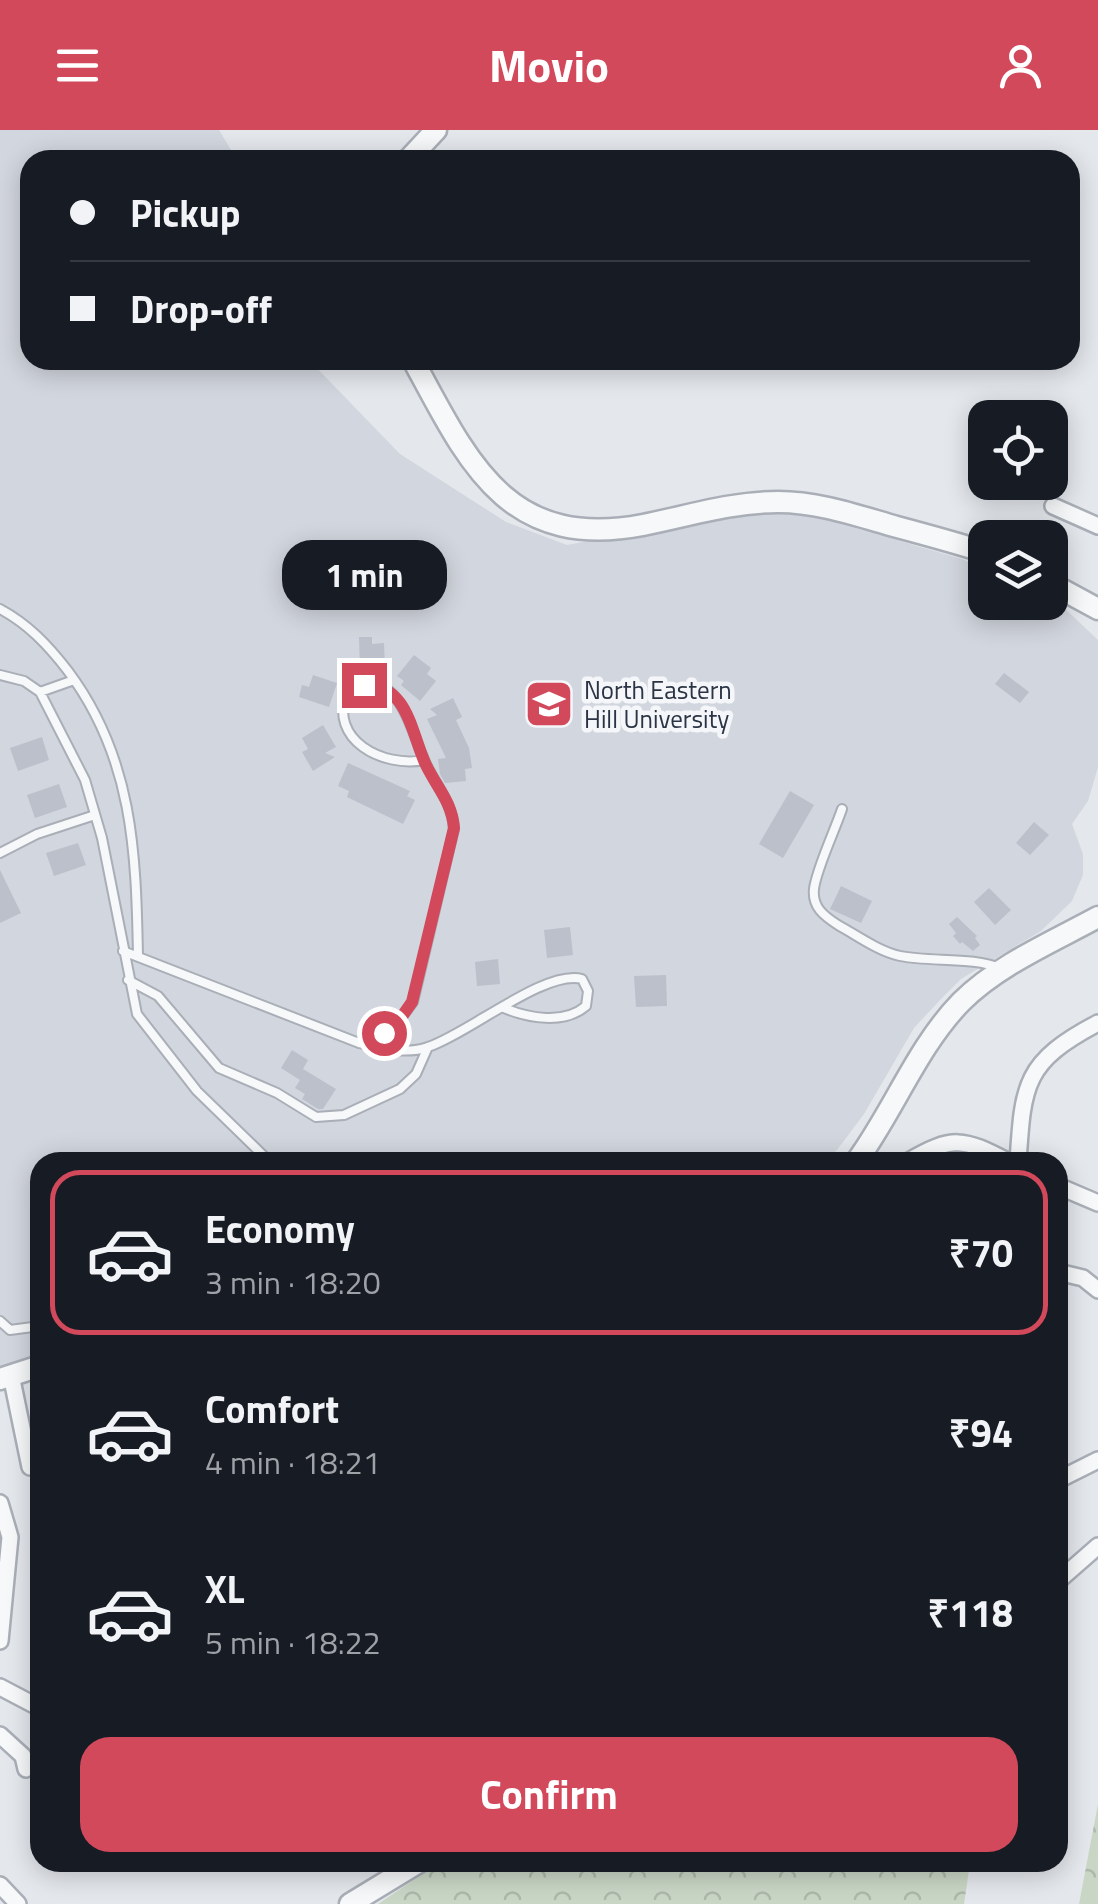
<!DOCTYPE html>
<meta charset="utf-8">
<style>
:root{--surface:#171b24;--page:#242831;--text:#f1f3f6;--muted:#9ea1a6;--line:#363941;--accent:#d1495b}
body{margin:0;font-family:"Titillium Web",sans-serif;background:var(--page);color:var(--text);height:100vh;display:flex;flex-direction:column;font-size:38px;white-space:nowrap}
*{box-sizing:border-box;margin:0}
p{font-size:32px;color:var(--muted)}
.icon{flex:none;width:55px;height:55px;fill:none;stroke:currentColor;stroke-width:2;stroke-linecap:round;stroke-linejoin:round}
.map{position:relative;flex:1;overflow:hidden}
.side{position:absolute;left:30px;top:1022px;width:1038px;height:720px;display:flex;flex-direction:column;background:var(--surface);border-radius:30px;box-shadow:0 5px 25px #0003}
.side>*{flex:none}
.top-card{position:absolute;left:20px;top:20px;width:1060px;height:220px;border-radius:30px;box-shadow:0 5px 25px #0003;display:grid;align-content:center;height:220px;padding:0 50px;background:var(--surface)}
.buttons{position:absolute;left:968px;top:270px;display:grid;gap:20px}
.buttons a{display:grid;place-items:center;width:100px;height:100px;border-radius:20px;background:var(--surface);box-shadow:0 5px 25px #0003;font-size:50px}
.end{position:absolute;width:45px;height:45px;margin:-22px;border:12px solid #d1495b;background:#fff;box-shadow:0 0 0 5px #fff}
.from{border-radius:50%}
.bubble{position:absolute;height:70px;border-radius:30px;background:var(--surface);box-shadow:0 5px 25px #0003;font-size:32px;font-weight:700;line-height:70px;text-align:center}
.top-card b{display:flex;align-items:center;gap:35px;height:95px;font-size:38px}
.top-card b+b{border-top:2px solid var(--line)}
.top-card i{width:25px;height:25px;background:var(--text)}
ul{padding:18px 0 0;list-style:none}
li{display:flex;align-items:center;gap:30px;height:165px;margin:0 20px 15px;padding:0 30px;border:5px solid transparent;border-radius:30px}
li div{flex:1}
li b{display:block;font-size:38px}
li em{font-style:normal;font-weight:700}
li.current{border-color:var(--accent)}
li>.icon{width:90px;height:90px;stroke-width:1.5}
.button{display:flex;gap:20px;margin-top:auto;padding:20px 50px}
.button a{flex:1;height:115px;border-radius:30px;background:var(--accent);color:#fff;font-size:40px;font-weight:700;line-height:115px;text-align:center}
header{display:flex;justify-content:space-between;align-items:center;height:130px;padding:0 50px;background:var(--accent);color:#fff;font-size:45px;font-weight:700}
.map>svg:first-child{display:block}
.built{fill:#d2d6de}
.forest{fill:url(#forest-crowns)}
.building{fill:#bbc0ca}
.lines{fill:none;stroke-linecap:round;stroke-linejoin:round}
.service-casing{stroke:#a9aeb7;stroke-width:12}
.minor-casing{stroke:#a9aeb7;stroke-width:20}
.tertiary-casing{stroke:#a9aeb7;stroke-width:25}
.service{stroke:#f7f8fa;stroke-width:8}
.minor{stroke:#f7f8fa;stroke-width:15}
.tertiary{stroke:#f7f8fa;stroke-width:20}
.route{stroke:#d1495b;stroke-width:12}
.labels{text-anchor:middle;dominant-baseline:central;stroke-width:9;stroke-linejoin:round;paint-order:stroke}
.poi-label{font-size:25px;fill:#2b3445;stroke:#f4f6f9;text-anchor:start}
</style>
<header><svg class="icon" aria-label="menu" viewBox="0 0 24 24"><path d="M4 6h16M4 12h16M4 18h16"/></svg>Movio<svg class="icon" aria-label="person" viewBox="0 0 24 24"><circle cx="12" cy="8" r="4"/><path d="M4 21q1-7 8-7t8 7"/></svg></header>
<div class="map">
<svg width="1098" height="1774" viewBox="0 0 1098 1774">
<defs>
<pattern id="forest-crowns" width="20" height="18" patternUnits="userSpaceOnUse" patternTransform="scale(2.5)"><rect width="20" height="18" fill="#c9d6c5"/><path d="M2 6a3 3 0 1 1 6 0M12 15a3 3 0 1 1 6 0" fill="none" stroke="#adb8ab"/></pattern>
</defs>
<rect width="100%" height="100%" fill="#e4e7ec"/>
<!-- built -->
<path class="built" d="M0,0H219L237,30H30V230H309L400,324L506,392L567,415L738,383L810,385L962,429L985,440V472L1050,470L1061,475L1098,510V637L1088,671L1072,694L1083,724V745L1072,771L1041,801L961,849L942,868L914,898L864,984L837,1020L823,1032H40V1231L0,1243Z"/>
<!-- forest -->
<path class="forest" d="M1098,1674V1774H1079Z
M439,1733V1732L970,1733L964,1774H378Z"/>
<!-- building -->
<path class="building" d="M359,507H372V514L384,513L385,538L360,539Z
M414,525L431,538L427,544L436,551L420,571L401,555L404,551L397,546Z
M1004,543L1029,562L1020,573L995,554Z
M313,545L337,553L329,577L299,567L302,555L309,557Z
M453,568L462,587L456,590L469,618L472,638L465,639L466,651L445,653L440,644L438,629L446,628L427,589L437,585L430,579Z
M323,595L336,617L325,623L335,627L313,641L302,622L308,619L302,608Z
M42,607L49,630L18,641L10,618Z
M348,633L410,661L407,666L415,670L403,694L347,667L349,661L338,656Z
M59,654L67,677L35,688L27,665Z
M790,661L814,675L783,728L759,714Z
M1034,692L1049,705L1030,725L1016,713Z
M78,713L86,735L54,746L46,723Z
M0,740L21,783L0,793Z
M841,756L872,771L861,793L830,779Z
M989,758L1011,780L995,795L974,772Z
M957,787L977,806L975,808L980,815L973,821L962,812L960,814L953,806L956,803L949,794Z
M570,797L573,825L547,828L544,800Z
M498,829L500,854L477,856L475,832Z
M666,845L667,876L636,877L634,846Z
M292,920L308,930L303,939L336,959L323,979H318L302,969L305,964L295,958L300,950L281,938Z"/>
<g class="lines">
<!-- service casing -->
<g class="service-casing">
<path id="service" d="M0,479C28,494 48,515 68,541C133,628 136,721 138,826
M0,545L24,551L40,562L85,650L102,708L137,884L197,961L270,1032
M40,562L74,550
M842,679C835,700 816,740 814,759C812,777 824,786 838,795C858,806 878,821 900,826C929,832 976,827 999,838
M0,723L37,704L95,685
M123,821L359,913C381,918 406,925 428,917C468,904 545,839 582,849L588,861L586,876C564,895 528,888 504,878
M128,850L158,866L219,938L277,963L316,987L344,985L400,959L416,944L428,917
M359,913L396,895L413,872L454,699C452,672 437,657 426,634C411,604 399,529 347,562C328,610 383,638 424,630
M0,1191L10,1200L40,1196"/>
</g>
<!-- minor casing -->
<g class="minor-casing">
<path id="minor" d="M1053,376L1098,396
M907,1032C953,1005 963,1008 1009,1032
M1018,1032C1023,954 1024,932 1098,893
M1058,1056L1098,1073
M1058,1142L1083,1148L1098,1160
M11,1245L30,1337
M1058,1350L1098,1330
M0,1373L10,1407L0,1511
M1058,1451L1098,1416
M0,1557L40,1578
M0,1605L23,1626L26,1639
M0,1755L18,1774"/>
</g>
<!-- tertiary casing -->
<g class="tertiary-casing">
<path id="tertiary" d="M408,30L436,0
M413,230C468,332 507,421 643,395C688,386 732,372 778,372C819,372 858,386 897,397C927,405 956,413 985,422
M1050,453L1098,479
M856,1032C893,982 917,917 961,872C998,835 1052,812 1098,787
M0,1249L40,1236
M350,1774L419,1732"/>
</g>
<!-- service -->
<use href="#service" class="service"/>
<!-- minor -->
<use href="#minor" class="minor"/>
<!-- tertiary -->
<use href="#tertiary" class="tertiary"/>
</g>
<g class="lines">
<!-- route -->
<path class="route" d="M364,555C409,555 411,604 426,635C437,658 452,672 454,698L412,872L396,895L384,903"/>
</g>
<!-- icons -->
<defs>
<g id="university-square" transform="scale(2.5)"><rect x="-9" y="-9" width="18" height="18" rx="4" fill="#d1495b" stroke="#f4f6f9"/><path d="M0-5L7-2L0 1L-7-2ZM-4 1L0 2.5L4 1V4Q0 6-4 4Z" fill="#fff"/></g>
</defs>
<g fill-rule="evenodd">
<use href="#university-square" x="549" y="574"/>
</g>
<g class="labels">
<!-- poi labels -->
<g class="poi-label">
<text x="584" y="560">North Eastern<tspan x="584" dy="29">Hill University</tspan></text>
</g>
</g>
</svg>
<div class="buttons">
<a><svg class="icon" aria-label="locate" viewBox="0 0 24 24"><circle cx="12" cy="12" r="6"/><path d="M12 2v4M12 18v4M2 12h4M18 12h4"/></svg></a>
<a><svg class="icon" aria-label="layers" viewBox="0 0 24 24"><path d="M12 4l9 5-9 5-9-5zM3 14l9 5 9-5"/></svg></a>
</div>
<i class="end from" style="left:384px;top:903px"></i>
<i class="end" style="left:364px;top:555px"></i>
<div class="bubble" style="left:282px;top:410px;width:165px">1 min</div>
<div class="top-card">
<b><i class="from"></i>Pickup</b>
<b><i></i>Drop-off</b>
</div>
<section class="side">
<ul>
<li class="current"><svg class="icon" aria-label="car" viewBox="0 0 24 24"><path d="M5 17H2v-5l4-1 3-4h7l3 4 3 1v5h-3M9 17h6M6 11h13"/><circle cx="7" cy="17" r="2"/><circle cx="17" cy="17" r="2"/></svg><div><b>Economy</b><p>3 min · 18:20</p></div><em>₹70</em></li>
<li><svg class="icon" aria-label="car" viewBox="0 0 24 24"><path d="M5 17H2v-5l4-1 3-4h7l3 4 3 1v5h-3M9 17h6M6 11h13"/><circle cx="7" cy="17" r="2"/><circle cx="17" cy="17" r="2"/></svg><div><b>Comfort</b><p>4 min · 18:21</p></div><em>₹94</em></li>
<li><svg class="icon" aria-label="car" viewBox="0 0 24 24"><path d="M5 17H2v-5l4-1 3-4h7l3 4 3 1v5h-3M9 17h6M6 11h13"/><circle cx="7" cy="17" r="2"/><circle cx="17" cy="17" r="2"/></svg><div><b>XL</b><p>5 min · 18:22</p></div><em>₹118</em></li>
</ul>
<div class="button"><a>Confirm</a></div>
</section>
</div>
